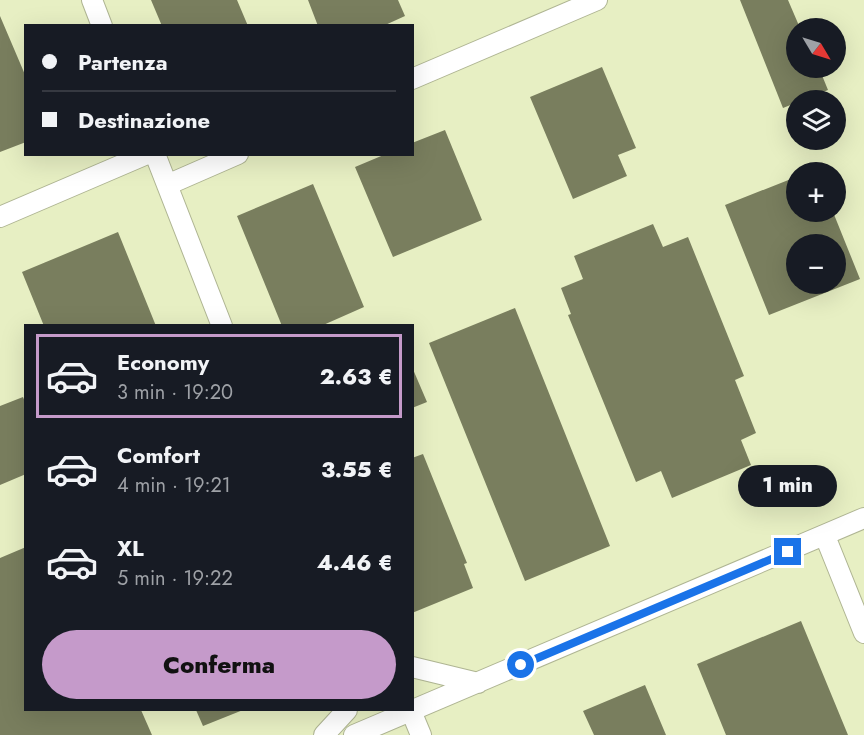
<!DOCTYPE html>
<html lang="it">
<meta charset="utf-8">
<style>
:root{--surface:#171b24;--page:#242831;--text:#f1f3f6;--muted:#9ea1a6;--line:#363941;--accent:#c59aca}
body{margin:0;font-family:Jost,sans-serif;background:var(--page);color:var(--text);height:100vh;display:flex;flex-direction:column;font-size:22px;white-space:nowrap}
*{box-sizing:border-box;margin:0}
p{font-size:20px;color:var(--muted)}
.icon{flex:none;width:33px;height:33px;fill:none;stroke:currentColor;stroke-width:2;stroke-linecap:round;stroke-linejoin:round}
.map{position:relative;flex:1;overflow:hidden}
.side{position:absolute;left:24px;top:324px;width:390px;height:387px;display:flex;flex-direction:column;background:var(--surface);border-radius:0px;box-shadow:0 6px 24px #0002}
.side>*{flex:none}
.hud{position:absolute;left:24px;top:24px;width:390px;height:132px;border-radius:0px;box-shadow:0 6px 24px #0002;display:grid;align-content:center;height:132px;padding:0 18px;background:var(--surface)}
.needle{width:39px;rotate:128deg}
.tools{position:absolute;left:786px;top:18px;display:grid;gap:12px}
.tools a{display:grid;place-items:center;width:60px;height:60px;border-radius:50%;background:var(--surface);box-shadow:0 6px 24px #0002;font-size:30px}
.end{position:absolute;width:27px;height:27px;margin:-14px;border:8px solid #1a73e8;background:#fff;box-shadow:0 0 0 3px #fff}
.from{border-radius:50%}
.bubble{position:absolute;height:42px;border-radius:21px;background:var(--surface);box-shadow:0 6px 24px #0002;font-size:20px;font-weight:800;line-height:42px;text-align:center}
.hud b{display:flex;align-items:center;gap:21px;height:57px;font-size:22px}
.hud b+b{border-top:2px solid var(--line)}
.hud i{width:15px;height:15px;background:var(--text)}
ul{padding:10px 0 0;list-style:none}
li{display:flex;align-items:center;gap:18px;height:84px;margin:0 12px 9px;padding:0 6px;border:3px solid transparent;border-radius:0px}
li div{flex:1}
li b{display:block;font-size:22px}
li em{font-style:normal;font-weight:800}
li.active{border-color:var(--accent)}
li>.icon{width:54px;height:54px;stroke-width:1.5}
.button{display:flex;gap:12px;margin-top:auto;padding:12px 18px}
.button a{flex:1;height:69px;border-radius:36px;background:var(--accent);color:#111;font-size:24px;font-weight:800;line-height:69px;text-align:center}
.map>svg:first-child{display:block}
.built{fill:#e7efc3;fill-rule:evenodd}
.building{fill:#797e5e;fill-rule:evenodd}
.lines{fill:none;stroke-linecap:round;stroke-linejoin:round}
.minor-casing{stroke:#afb593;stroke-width:22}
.minor{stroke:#fff;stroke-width:20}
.route{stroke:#1a73e8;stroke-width:8}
</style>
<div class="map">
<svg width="864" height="735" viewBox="0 0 864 735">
<rect width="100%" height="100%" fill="#f1f7d3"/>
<!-- built -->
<path class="built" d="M0,0H864V735H0ZM26,26H412V154H26ZM796,28H836V68H796ZM796,100H836V140H796ZM796,172H836V212H796ZM796,244H836V284H796ZM26,326H412V710H26Z"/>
<!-- building -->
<path class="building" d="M151,0H237L248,26H162Z
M308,0H398L405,16L383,26H318Z
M740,0H788L800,28H796V68H819L828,90L783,108Z
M0,16L26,77V142L0,152Z
M602,67L636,148L618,155L627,176L573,199L530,97Z
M445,130L482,220L393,257L355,167L386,154H412V143Z
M796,177V212H833L860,279L769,315L725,205ZM796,244H836V284H796Z
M313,184L364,307L321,326H282L237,216Z
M653,224L663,247L688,237L744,376L735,380L756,433L741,440L751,465L672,498L661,471L636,482L568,315L571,314L561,288L583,279L574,256Z
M118,232L156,326H44L22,272Z
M515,308L610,546L525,581L429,343Z
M412,367L427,402L412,408Z
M23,397L26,404V474L0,485V406Z
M423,454L467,563L464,564L473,588L412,613V458Z
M26,547V710H141L152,735H0V558Z
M801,621L848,735H726L697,664Z
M645,685L666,735H594L583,711Z
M196,710H243L203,726Z"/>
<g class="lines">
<!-- minor casing -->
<g class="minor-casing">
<path id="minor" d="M92,0L102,26
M412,79L597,0
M155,154L222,326
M167,185L238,154
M0,217L147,154
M825,536L864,633
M412,667L478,683
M411,711L421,735
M324,735L347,710
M354,735L864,518"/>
</g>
<!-- minor -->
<use href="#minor" class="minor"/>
</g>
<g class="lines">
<!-- route -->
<path class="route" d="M521,665L788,552"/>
</g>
</svg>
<div class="tools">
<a><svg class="needle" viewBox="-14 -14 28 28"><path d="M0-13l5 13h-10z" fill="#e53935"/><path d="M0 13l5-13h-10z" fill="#9ea1a6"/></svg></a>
<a><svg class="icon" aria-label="layers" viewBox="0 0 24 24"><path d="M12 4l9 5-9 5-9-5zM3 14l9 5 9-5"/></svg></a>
<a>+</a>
<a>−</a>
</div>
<i class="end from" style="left:521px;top:665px"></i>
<i class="end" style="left:788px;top:552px"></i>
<div class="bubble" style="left:738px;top:465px;width:99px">1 min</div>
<div class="hud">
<b><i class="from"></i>Partenza</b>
<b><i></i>Destinazione</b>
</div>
<section class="side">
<ul>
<li class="active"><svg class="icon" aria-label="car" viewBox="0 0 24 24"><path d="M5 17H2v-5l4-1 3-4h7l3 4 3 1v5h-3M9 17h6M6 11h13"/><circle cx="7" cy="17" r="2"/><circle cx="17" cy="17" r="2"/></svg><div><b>Economy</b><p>3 min · 19:20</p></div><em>2.63 €</em></li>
<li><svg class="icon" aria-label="car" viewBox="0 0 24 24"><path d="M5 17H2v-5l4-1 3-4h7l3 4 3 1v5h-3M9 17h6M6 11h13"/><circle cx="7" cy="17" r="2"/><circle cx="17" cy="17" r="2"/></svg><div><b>Comfort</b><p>4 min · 19:21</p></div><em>3.55 €</em></li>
<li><svg class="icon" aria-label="car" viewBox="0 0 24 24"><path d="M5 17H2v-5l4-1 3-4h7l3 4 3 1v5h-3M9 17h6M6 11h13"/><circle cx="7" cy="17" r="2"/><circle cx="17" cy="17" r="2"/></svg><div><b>XL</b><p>5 min · 19:22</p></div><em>4.46 €</em></li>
</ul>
<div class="button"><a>Conferma</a></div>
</section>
</div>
